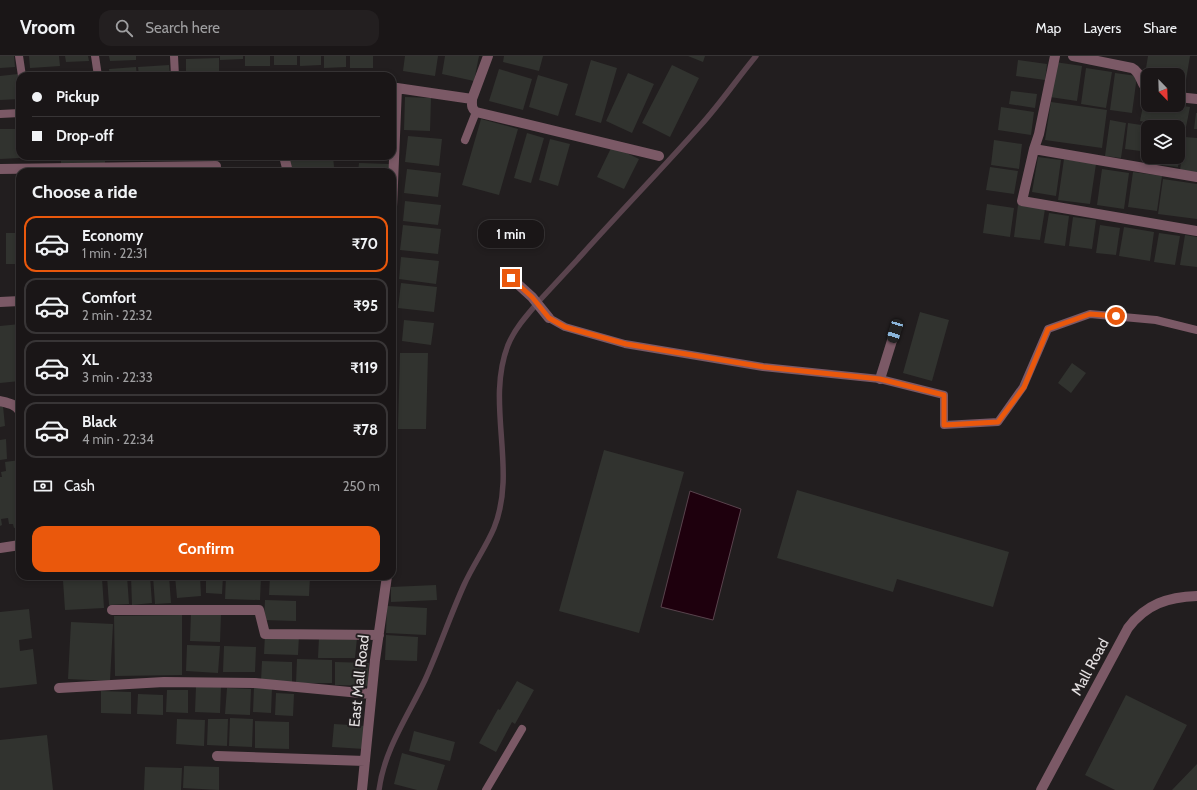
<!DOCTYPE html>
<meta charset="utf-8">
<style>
:root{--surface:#1a1617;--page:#231f20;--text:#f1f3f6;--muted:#9f9fa1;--line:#383536;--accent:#ea580c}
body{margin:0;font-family:Cabin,sans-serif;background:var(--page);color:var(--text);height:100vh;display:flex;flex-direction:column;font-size:15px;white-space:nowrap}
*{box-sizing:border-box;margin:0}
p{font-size:13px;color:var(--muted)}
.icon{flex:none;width:22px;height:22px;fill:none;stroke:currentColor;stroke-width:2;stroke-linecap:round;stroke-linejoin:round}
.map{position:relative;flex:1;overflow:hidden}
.side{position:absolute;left:16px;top:112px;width:380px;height:412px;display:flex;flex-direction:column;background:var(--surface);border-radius:12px;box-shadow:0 2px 6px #0003,0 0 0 1px var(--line)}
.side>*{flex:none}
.hud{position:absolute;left:16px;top:16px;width:380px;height:88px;border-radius:12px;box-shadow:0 2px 6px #0003,0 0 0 1px var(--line);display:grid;align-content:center;height:88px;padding:0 16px;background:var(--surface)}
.needle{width:26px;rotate:157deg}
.tools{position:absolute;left:1141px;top:12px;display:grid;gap:8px}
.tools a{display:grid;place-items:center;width:44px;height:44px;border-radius:8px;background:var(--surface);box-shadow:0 2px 6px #0003,0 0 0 1px var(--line);font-size:20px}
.end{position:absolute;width:18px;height:18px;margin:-9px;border:5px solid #ea580c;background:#fff;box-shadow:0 0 0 2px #fff}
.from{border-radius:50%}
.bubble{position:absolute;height:28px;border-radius:12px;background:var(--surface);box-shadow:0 2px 6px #0003,0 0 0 1px var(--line);font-size:13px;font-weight:800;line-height:28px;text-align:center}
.car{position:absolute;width:12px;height:24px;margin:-12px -6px;border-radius:5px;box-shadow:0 0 3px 1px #0007;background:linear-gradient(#222 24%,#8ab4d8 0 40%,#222 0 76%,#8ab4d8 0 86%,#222 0)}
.hud b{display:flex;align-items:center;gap:14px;height:38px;font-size:15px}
.hud b+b{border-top:1px solid var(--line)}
.hud i{width:10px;height:10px;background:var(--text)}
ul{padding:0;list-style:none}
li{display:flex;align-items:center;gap:12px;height:56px;margin:0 8px 6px;padding:0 8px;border:2px solid var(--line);border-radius:12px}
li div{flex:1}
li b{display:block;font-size:15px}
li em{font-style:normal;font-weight:800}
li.current{border-color:var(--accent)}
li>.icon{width:36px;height:36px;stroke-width:1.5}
h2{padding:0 16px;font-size:18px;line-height:48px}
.pay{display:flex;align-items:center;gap:10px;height:44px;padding:0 16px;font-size:15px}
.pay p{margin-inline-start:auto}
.button{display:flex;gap:8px;margin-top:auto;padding:8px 16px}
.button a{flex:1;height:46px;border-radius:12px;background:var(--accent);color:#fff;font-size:16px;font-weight:800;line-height:46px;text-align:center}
header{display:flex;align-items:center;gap:24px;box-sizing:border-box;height:56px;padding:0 20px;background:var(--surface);border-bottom:1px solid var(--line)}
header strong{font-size:19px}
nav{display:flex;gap:22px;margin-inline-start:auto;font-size:14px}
.search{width:280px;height:36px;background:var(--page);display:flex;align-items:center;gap:10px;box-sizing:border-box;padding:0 14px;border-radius:12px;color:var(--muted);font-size:15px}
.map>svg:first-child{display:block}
.water{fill:#1e000d;stroke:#59434d}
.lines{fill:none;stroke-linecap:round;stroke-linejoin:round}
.stream{stroke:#59434d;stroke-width:5.5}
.building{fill:#31332f}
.lane{stroke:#7b5966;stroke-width:8}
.street{stroke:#7b5966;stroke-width:10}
.route{stroke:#ea580c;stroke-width:5}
.labels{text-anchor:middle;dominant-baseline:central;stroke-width:4;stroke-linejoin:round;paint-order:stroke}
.street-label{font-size:15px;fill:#e4e0e1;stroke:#221e1f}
</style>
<header>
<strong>Vroom</strong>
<div class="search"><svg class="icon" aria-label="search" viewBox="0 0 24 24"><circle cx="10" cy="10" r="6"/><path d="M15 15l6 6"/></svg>Search here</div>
<nav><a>Map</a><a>Layers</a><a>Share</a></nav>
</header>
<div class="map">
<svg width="1197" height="734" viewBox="0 0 1197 734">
<rect width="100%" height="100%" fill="#221e1f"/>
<!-- water -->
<path class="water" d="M690,435L741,453L713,564L661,551Z"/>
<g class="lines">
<!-- stream -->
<path class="stream" d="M379,734C384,694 408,660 425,624C439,593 450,560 464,529C473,509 486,491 494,472C518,413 485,348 508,289C515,272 528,258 540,244C553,230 565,217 578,203C618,158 660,115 700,70C720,48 737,23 756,0"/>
</g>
<!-- building -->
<path class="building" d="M0,0H14L15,11L0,12Z
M29,0H59L60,10L30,12Z
M65,0H88L89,5L66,6Z
M109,0H136V4L110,5Z
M220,0H243V3L220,4Z
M245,0H270V10H245Z
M274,0H297V9H274Z
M300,0H321V9L300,10Z
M324,0H346V11L324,12Z
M350,0H373V12H350Z
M405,0H438L435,20L403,15Z
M445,0H479L474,25L442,18Z
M504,0H543L539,15L503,6Z
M688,0H705L703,6Z
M1148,0H1190L1185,30L1178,29V19H1148V25L1144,24Z
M219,2V20H186V3Z
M591,4L617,12L601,67L575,59Z
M1018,4L1047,8L1045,24L1016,20Z
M1055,6L1082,10L1077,45L1050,41Z
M169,9L170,20H139L138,11Z
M672,9L699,22L670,81L642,67Z
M136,11L137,20H110L109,13Z
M1086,12L1112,16L1106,52L1081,48Z
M499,13L532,23L523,54L489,45Z
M93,16V20H70V17Z
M62,17V20H40V19Z
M628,17L654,28L632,77L606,65Z
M1115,17L1137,20L1132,57L1110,54Z
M18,18L20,43L0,44V20Z
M538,19L568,28L558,60L529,51Z
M1011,35L1037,38L1035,52L1009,48Z
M405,41L431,42L430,75L404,74Z
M1144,45H1148V49H1176L1190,51L1186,71L1140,65Z
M1051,46L1107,54L1102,92L1045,84Z
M1001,51L1034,56L1031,79L998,74Z
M1196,57H1197V73H1194Z
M481,63L518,73L499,139L462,129Z
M1110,64L1126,67L1121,102L1105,100Z
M1128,67L1148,70V96L1125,93Z
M0,73H20V102L0,103Z
M1178,76L1183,77L1178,111L1152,108L1153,101H1178Z
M527,77L544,82L531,127L514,122Z
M408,80L442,83L439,110L405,106Z
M1185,81L1197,82V117L1180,114Z
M550,83L570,88L558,130L539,124Z
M994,84L1022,88L1019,113L991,109Z
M612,90L639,103L624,133L597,121Z
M25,100H50V103H25Z
M61,100H105V107L61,108Z
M290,100H333L334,111L290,112Z
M365,100H390V102L365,101Z
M1038,101L1061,104L1056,140L1032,136Z
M1064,103L1096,108L1090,148L1058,144Z
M359,107L389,108V116H358Z
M990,111L1018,115L1014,138L986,134Z
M327,112V116H299V113Z
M407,113L441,117L438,141L404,137Z
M1102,113L1129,117L1124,153L1097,149Z
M1133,116L1162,120L1157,155L1128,151Z
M1163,123L1197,128V163L1158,158Z
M405,145L441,149L438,169L403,165Z
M987,148L1014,152L1010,181L983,177Z
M1018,149L1045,153L1040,184L1014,181Z
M1049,157L1069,160L1065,190L1044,187Z
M1073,161L1096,164L1092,193L1069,190Z
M403,169L441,173L438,198L400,194Z
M1100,169L1120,172L1116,199L1096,197Z
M1124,171L1154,176L1150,205L1119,200Z
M6,177H20V208H6Z
M1159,177L1180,180L1175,209L1154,206Z
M1185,179L1197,181V211L1180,209Z
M401,201L439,205L436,228L399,223Z
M401,227L437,231L434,256L398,252Z
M920,256L949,264L932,325L903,317Z
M404,264L434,267L431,289L402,285Z
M20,268V325L0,327V270Z
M400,297H428L426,373H398Z
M1072,307L1086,317L1071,337L1058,327Z
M0,350H3L5,370L0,371Z
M6,383L7,403L0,404V384Z
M604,394L684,416L639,577L559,555Z
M20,404V471L14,472L13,468H9L8,462L1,463L2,469L0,470V421H2L1,416L6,415L5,406Z
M797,434L1009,496L993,551L897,523L893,536L777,502Z
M107,520H127L129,548L109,549Z
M131,520H150L152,547L132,549Z
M153,520H169L171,547L155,548Z
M175,520H200L201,540L177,542Z
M206,520H223L222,538L206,537Z
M226,520H261L260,544L225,543Z
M270,520H310L309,540L269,539Z
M102,522L104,552L65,554L63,524Z
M436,529L437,544L391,546V531Z
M265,544L296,545V565L264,564Z
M387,550L427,552L426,579L386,577Z
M29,553L32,582L19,584L20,595L33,593L37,628L0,632V556Z
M191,557L221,558L220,586L190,585Z
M182,559V619L115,620L114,560Z
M71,566L113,568L110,625L68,623Z
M265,578L299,579L298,599L264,598Z
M386,579L418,581L417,605L385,604Z
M319,581L357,582L355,602H318Z
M187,589L220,590L218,617L186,615Z
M224,590L256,591L255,616H223Z
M297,603L332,604V627H296Z
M262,605L292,606V626L261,625Z
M335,606L369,607L368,630L335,629Z
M517,625L534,634L515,668L512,666L496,696L479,687L498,653L500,654Z
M196,630H221L220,657L195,656Z
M254,631L272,632L271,657L253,656Z
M227,632L251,633L250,659L225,658Z
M167,634H188V657L166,656Z
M101,635L131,636V658L101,657Z
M276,637L294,638L293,660L275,659Z
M138,638L163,639V659L137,658Z
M1126,639L1187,669L1153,734H1115L1085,719Z
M230,662L253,663L252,691L229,690Z
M177,663L205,664L204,690L176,688Z
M208,663H228L227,690L207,689Z
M255,665L289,666V693L255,692Z
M334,668L366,670L364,693L332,691Z
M414,675L455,686L450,705L409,695Z
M47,679L53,734H0V684Z
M402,697L445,709L437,734H417L394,728Z
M1197,708V734H1172Z
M184,710L219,711V734L183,732Z
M145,711L182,712L181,734H144Z"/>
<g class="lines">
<!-- lane -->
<path class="lane" d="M19,0L22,20
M95,0L98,20
M174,0L175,20
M0,58L20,57
M465,84L476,56
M549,262L565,271L625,288L763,311L880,323L944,339V369L998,366L1023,331L1048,273L1090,258L1156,264L1197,274
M486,734L522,673"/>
<!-- street -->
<path class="street" d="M488,0L472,43C472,49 471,52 476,56L659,100
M1055,0L1039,78L1034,93L1022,145L1197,175
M1073,0L1132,12C1142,17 1140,28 1148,34
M1178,41L1197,43
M1034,93L1197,121
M284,100L288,116
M0,113L216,110
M392,151L397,32L472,43
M511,222L532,241L549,262
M0,246L20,245
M880,323L895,275
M0,345C8,347 15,348 20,355
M0,492L20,489
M112,554H259L265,578L379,579
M59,632L164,626L255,627L371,638
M217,700L365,705
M362,734L375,604L387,520
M1041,734L1128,572C1146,548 1168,541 1197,540"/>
</g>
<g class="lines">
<!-- route -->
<path class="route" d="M511,222L532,241L549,262L565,271L626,288L764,311L880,323L944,339V369L998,366L1024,331L1048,273L1090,258L1116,260"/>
</g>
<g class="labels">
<!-- street labels -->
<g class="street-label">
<text transform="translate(1090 611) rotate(-62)">Mall Road</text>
<text transform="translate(359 625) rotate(-84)">East Mall Road</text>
</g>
</g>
</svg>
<div class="tools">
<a><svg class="needle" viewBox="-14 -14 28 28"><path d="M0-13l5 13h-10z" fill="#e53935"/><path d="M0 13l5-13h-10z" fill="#9f9fa1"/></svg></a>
<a><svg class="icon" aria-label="layers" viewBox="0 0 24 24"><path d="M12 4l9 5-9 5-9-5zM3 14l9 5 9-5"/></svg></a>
</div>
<i class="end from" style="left:1116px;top:260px"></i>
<i class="end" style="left:511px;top:222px"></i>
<div class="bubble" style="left:478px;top:164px;width:66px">1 min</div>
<i class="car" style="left:895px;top:275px;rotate:197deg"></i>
<div class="hud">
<b><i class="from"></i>Pickup</b>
<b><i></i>Drop-off</b>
</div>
<section class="side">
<h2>Choose a ride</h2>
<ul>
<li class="current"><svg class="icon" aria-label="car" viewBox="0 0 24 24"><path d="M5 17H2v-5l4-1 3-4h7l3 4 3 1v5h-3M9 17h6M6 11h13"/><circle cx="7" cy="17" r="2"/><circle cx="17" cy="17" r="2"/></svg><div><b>Economy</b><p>1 min · 22:31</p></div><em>₹70</em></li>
<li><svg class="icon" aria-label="car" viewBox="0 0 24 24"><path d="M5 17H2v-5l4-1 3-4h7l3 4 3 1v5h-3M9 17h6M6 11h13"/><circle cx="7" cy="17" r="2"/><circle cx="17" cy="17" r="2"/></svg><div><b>Comfort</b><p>2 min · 22:32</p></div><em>₹95</em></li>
<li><svg class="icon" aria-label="car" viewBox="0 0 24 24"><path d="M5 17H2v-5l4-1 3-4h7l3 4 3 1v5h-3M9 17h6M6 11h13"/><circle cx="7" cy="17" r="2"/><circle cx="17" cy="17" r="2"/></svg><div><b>XL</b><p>3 min · 22:33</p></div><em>₹119</em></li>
<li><svg class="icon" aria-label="car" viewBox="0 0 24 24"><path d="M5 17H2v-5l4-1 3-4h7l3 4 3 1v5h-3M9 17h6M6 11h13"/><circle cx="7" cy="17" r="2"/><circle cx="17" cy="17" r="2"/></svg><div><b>Black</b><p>4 min · 22:34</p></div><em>₹78</em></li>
</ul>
<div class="pay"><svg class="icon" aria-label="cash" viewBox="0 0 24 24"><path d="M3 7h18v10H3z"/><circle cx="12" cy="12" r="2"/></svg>Cash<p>250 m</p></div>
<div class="button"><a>Confirm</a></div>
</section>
</div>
